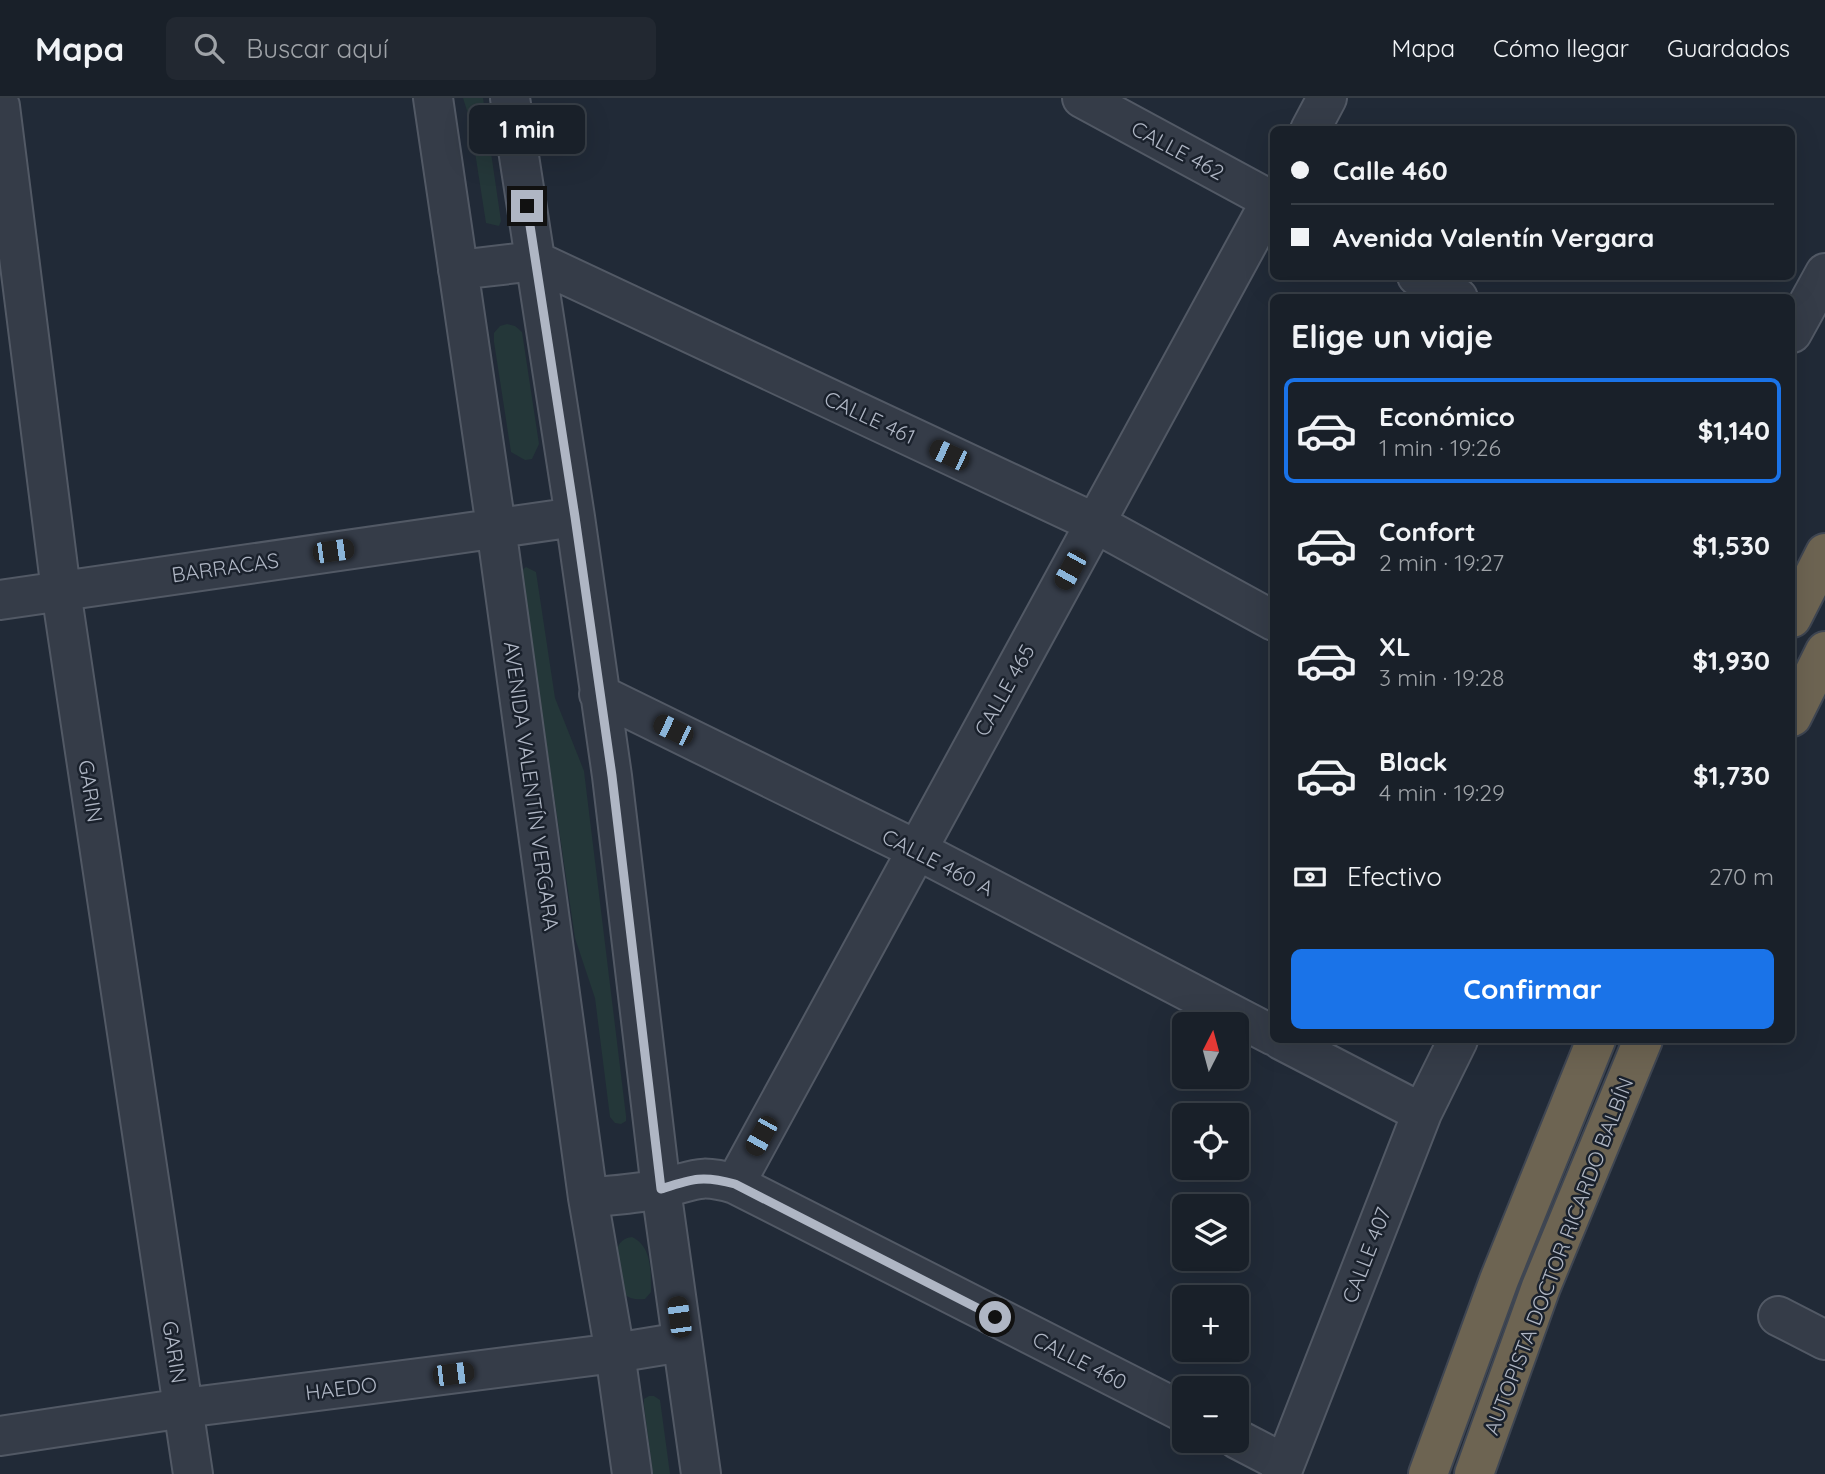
<!DOCTYPE html>
<html lang="es">
<meta charset="utf-8">
<style>
:root{--surface:#192029;--page:#222831;--text:#f1f3f6;--muted:#9fa3a8;--line:#373e46;--accent:#1a73e8}
body{margin:0;font-family:Quicksand,sans-serif;background:var(--page);color:var(--text);height:100vh;display:flex;flex-direction:column;font-size:26px;white-space:nowrap}
*{box-sizing:border-box;margin:0}
p{font-size:23px;color:var(--muted)}
.icon{flex:none;width:38px;height:38px;fill:none;stroke:currentColor;stroke-width:2;stroke-linecap:round;stroke-linejoin:round}
.map{position:relative;flex:1;overflow:hidden}
.details{position:absolute;left:1270px;top:196px;width:525px;height:749px;display:flex;flex-direction:column;background:var(--surface);border-radius:10px;box-shadow:0 7px 28px #0002,0 0 0 2px var(--line)}
.details>*{flex:none}
.top-card{position:absolute;left:1270px;top:28px;width:525px;height:154px;border-radius:10px;box-shadow:0 7px 28px #0002,0 0 0 2px var(--line);display:grid;align-content:center;height:154px;padding:0 21px;background:var(--surface)}
.needle{width:46px;rotate:6deg}
.controls{position:absolute;left:1172px;top:914px;display:grid;gap:14px}
.controls a{display:grid;place-items:center;width:77px;height:77px;border-radius:10px;background:var(--surface);box-shadow:0 7px 28px #0002,0 0 0 2px var(--line);font-size:35px}
.end{position:absolute;width:32px;height:32px;margin:-16px;border:9px solid #afb6c4;background:#111;box-shadow:0 0 0 4px #111}
.from{border-radius:50%}
.bubble{position:absolute;height:49px;border-radius:10px;background:var(--surface);box-shadow:0 7px 28px #0002,0 0 0 2px var(--line);font-size:23px;font-weight:700;line-height:49px;text-align:center}
.car{position:absolute;width:21px;height:42px;margin:-21px -10px;border-radius:9px;box-shadow:0 0 5px 2px #0007;background:linear-gradient(#222 24%,#8ab4d8 0 40%,#222 0 76%,#8ab4d8 0 86%,#222 0)}
.top-card b{display:flex;align-items:center;gap:24px;height:66px;font-size:26px}
.top-card b+b{border-top:2px solid var(--line)}
.top-card i{width:18px;height:18px;background:var(--text)}
ul{padding:0;list-style:none}
li{display:flex;align-items:center;gap:21px;height:105px;margin:0 14px 10px;padding:0 7px;border:4px solid transparent;border-radius:10px}
li div{flex:1}
li b{display:block;font-size:26px}
li em{font-style:normal;font-weight:700}
li.on{border-color:var(--accent)}
li>.icon{width:63px;height:63px;stroke-width:1.5}
h2{padding:0 21px;font-size:32px;line-height:84px}
.pay{display:flex;align-items:center;gap:18px;height:77px;padding:0 21px;font-size:26px}
.pay p{margin-inline-start:auto}
.button{display:flex;gap:14px;margin-top:auto;padding:14px 21px}
.button a{flex:1;height:80px;border-radius:10px;background:var(--accent);color:#fff;font-size:28px;font-weight:700;line-height:80px;text-align:center}
header{display:flex;align-items:center;gap:42px;box-sizing:border-box;height:98px;padding:0 35px;background:var(--surface);border-bottom:2px solid var(--line)}
header strong{font-size:33px}
nav{display:flex;gap:38px;margin-inline-start:auto;font-size:24px}
.search{width:490px;height:63px;background:var(--page);display:flex;align-items:center;gap:18px;box-sizing:border-box;padding:0 24px;border-radius:10px;color:var(--muted);font-size:26px}
.map>svg:first-child{display:block}
.green{fill:#243739}
.lines{fill:none;stroke-linecap:round;stroke-linejoin:round}
.minor-casing{stroke:#525965;stroke-width:42}
.highway-casing{stroke:#3f4652;stroke-width:42}
.minor{stroke:#353c48;stroke-width:38}
.highway{stroke:#6d6452;stroke-width:38}
.route{stroke:#afb6c4;stroke-width:9}
.labels{text-anchor:middle;dominant-baseline:central;stroke-width:5;stroke-linejoin:round;paint-order:stroke}
.street-label{font-size:21px;fill:#afb6c4;stroke:#1a212c}
</style>
<header>
<strong>Mapa</strong>
<div class="search"><svg class="icon" aria-label="search" viewBox="0 0 24 24"><circle cx="10" cy="10" r="6"/><path d="M15 15l6 6"/></svg>Buscar aquí</div>
<nav><a>Mapa</a><a>Cómo llegar</a><a>Guardados</a></nav>
</header>
<div class="map">
<svg width="1825" height="1376" viewBox="0 0 1825 1376">
<rect width="100%" height="100%" fill="#212a37"/>
<!-- green -->
<path class="green" d="M463,0H483L501,123L499,128L486,125L470,22Z
M507,226L515,228L522,234L539,346L532,361L525,362L511,354L494,244V235L500,228Z
M526,469L536,474L555,600L584,673L626,1018V1023L621,1026L615,1025L610,1019L595,900L575,840L522,480V472Z
M632,1139C652,1148 651,1174 651,1194L645,1201C636,1202 629,1201 623,1195C620,1177 606,1142 632,1139Z
M649,1298H654L660,1302L670,1376H653L644,1308V1301Z"/>
<g class="lines">
<!-- minor casing -->
<g class="minor-casing">
<path id="minor" d="M433,0L496,429L588,1100L615,1255L632,1376
M510,0L575,419L612,678L661,1091L701,1376
M1082,0L1274,104
M0,8L61,493L193,1376
M1310,32L1327,0
M458,172L536,163L1095,425L1274,523
M1417,178L1458,200
M1792,235L1825,175
M0,502L575,419
M599,596L917,752L1274,938
M1281,942L1422,1015
M735,1086L1274,97
M588,1100C612,1097 636,1096 660,1091C695,1083 697,1075 735,1086L1185,1315
M1778,1218L1825,1242
M0,1338L184,1310L615,1255L682,1244
M1237,1341L1285,1366
M1281,1376L1422,1015L1458,942"/>
</g>
<!-- highway casing -->
<g class="highway-casing">
<path id="highway" d="M1792,520L1825,455
M1792,619L1825,553
M1428,1376L1499,1182L1596,942
M1474,1376L1541,1189L1643,942"/>
</g>
<!-- minor -->
<use href="#minor" class="minor"/>
<!-- highway -->
<use href="#highway" class="highway"/>
</g>
<g class="lines">
<!-- route -->
<path class="route" d="M527,108L575,419L612,678L661,1091C692,1081 702,1077 735,1086L995,1219"/>
</g>
<g class="labels">
<!-- street labels -->
<g class="street-label">
<text transform="translate(1178 52) rotate(28)">CALLE 462</text>
<text transform="translate(870 319) rotate(25)">CALLE 461</text>
<text transform="translate(225 469) rotate(-8)">BARRACAS</text>
<text transform="translate(1004 592) rotate(-61)">CALLE 465</text>
<text transform="translate(532 688) rotate(82)">AVENIDA VALENTÍN VERGARA</text>
<text transform="translate(91 693) rotate(81)">GARIN</text>
<text transform="translate(938 764) rotate(27)">CALLE 460 A</text>
<text transform="translate(1366 1157) rotate(-69)">CALLE 407</text>
<text transform="translate(1558 1158) rotate(-69)">AUTOPISTA DOCTOR RICARDO BALBÍN</text>
<text transform="translate(175 1254) rotate(81)">GARIN</text>
<text transform="translate(1080 1262) rotate(27)">CALLE 460</text>
<text transform="translate(341 1290) rotate(-7)">HAEDO</text>
</g>
</g>
</svg>
<div class="controls">
<a><svg class="needle" viewBox="-14 -14 28 28"><path d="M0-13l5 13h-10z" fill="#e53935"/><path d="M0 13l5-13h-10z" fill="#9fa3a8"/></svg></a>
<a><svg class="icon" aria-label="locate" viewBox="0 0 24 24"><circle cx="12" cy="12" r="6"/><path d="M12 2v4M12 18v4M2 12h4M18 12h4"/></svg></a>
<a><svg class="icon" aria-label="layers" viewBox="0 0 24 24"><path d="M12 4l9 5-9 5-9-5zM3 14l9 5 9-5"/></svg></a>
<a>+</a>
<a>−</a>
</div>
<i class="end from" style="left:995px;top:1219px"></i>
<i class="end" style="left:527px;top:108px"></i>
<div class="bubble" style="left:469px;top:7px;width:116px">1 min</div>
<i class="car" style="left:949px;top:357px;rotate:295deg"></i>
<i class="car" style="left:333px;top:453px;rotate:82deg"></i>
<i class="car" style="left:1070px;top:472px;rotate:209deg"></i>
<i class="car" style="left:673px;top:632px;rotate:296deg"></i>
<i class="car" style="left:761px;top:1038px;rotate:209deg"></i>
<i class="car" style="left:679px;top:1219px;rotate:352deg"></i>
<i class="car" style="left:453px;top:1276px;rotate:83deg"></i>
<div class="top-card">
<b><i class="from"></i>Calle 460</b>
<b><i></i>Avenida Valentín Vergara</b>
</div>
<section class="details">
<h2>Elige un viaje</h2>
<ul>
<li class="on"><svg class="icon" aria-label="car" viewBox="0 0 24 24"><path d="M5 17H2v-5l4-1 3-4h7l3 4 3 1v5h-3M9 17h6M6 11h13"/><circle cx="7" cy="17" r="2"/><circle cx="17" cy="17" r="2"/></svg><div><b>Económico</b><p>1 min · 19:26</p></div><em>$1,140</em></li>
<li><svg class="icon" aria-label="car" viewBox="0 0 24 24"><path d="M5 17H2v-5l4-1 3-4h7l3 4 3 1v5h-3M9 17h6M6 11h13"/><circle cx="7" cy="17" r="2"/><circle cx="17" cy="17" r="2"/></svg><div><b>Confort</b><p>2 min · 19:27</p></div><em>$1,530</em></li>
<li><svg class="icon" aria-label="car" viewBox="0 0 24 24"><path d="M5 17H2v-5l4-1 3-4h7l3 4 3 1v5h-3M9 17h6M6 11h13"/><circle cx="7" cy="17" r="2"/><circle cx="17" cy="17" r="2"/></svg><div><b>XL</b><p>3 min · 19:28</p></div><em>$1,930</em></li>
<li><svg class="icon" aria-label="car" viewBox="0 0 24 24"><path d="M5 17H2v-5l4-1 3-4h7l3 4 3 1v5h-3M9 17h6M6 11h13"/><circle cx="7" cy="17" r="2"/><circle cx="17" cy="17" r="2"/></svg><div><b>Black</b><p>4 min · 19:29</p></div><em>$1,730</em></li>
</ul>
<div class="pay"><svg class="icon" aria-label="cash" viewBox="0 0 24 24"><path d="M3 7h18v10H3z"/><circle cx="12" cy="12" r="2"/></svg>Efectivo<p>270 m</p></div>
<div class="button"><a>Confirmar</a></div>
</section>
</div>
